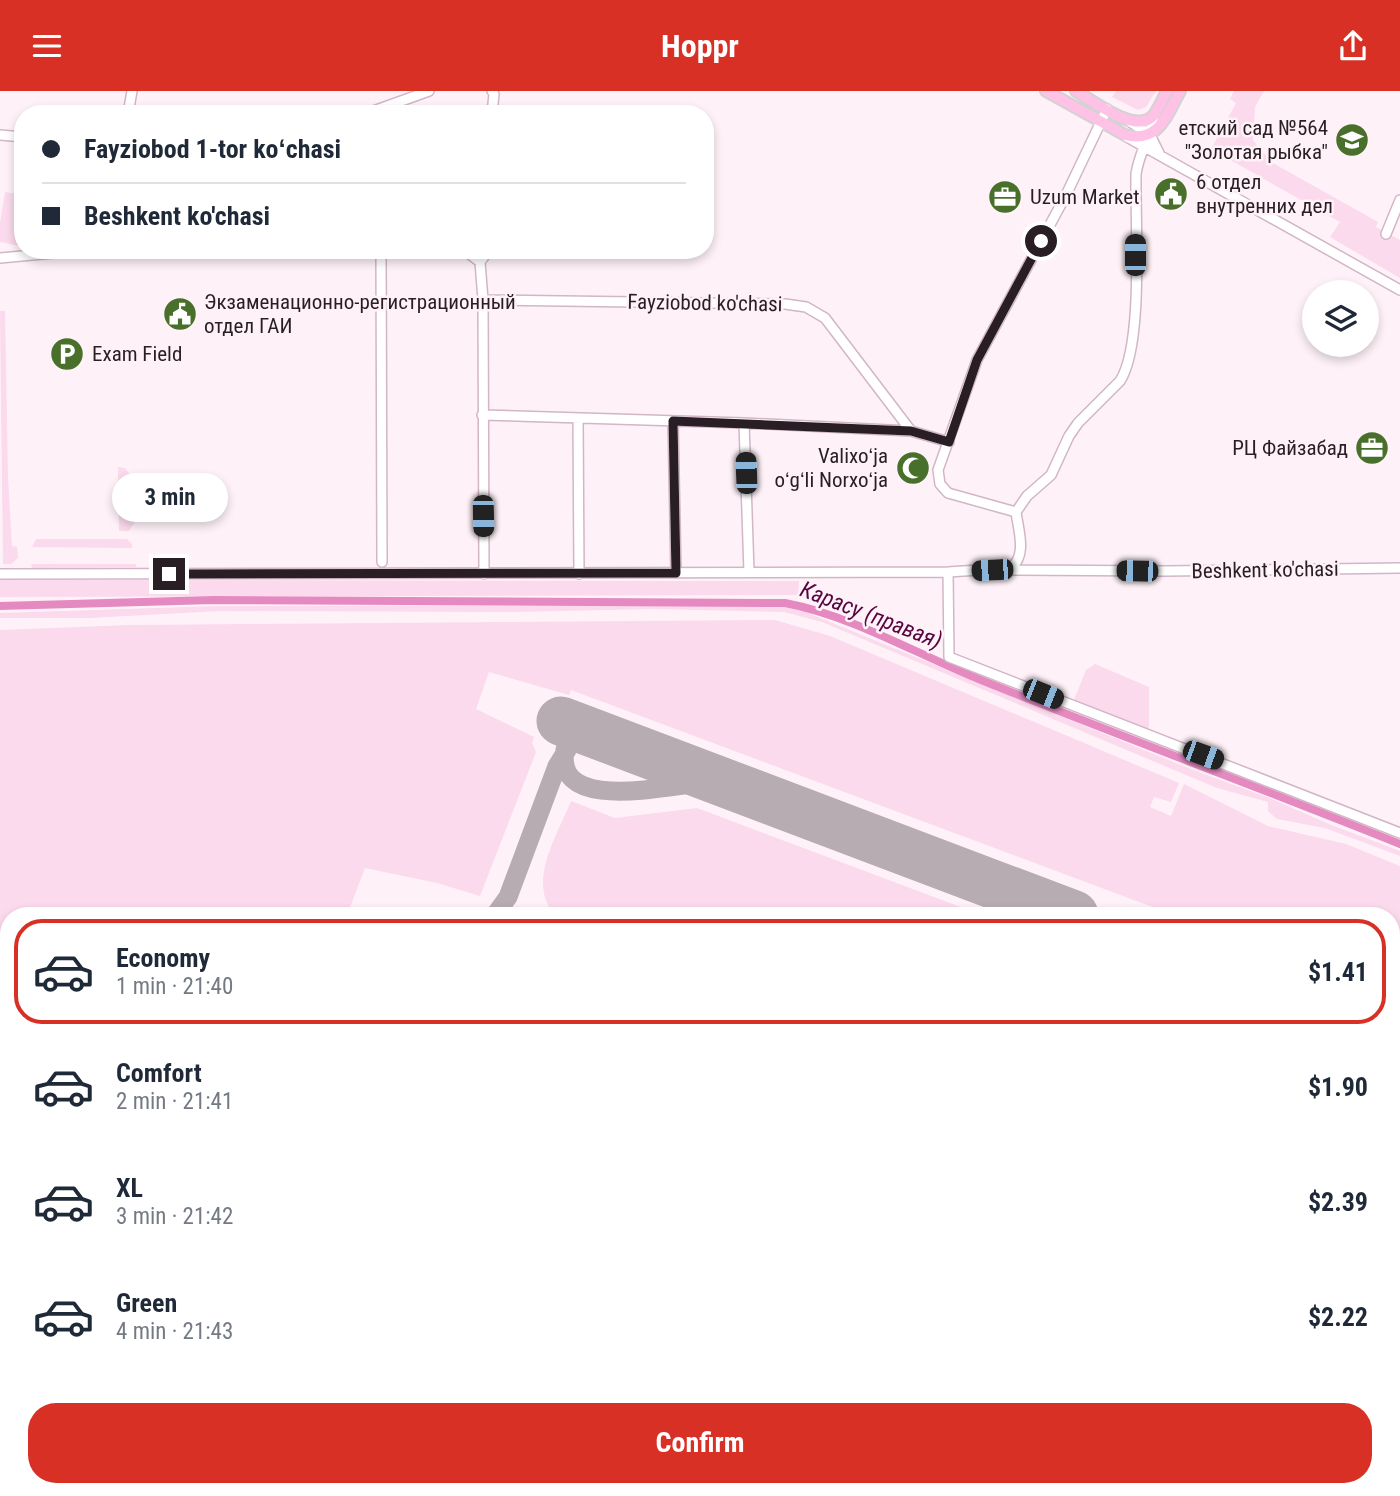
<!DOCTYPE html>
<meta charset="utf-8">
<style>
:root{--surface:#fff;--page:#f6f6f7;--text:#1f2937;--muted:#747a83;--line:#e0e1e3;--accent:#d93025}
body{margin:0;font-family:"Roboto Condensed",sans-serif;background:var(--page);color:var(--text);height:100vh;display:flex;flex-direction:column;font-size:26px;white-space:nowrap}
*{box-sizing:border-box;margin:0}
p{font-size:23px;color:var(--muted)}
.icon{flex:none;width:38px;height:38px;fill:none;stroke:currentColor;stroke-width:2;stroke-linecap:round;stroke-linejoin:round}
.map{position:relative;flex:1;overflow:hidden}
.panel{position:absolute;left:0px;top:816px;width:1400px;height:590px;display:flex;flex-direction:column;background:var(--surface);border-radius:28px 28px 0 0;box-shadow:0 4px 10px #0003}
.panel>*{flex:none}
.guide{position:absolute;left:14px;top:14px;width:700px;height:154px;border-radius:28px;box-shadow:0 4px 10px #0003;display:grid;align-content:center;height:154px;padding:0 28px;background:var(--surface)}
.tools{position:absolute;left:1302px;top:189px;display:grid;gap:14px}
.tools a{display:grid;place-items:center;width:77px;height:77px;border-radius:50%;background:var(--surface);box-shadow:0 4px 10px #0003;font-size:35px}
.end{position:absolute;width:32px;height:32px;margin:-16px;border:9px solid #281e24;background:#fff;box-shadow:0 0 0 4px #fff}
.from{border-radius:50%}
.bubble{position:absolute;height:49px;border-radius:24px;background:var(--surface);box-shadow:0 4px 10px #0003;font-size:23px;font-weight:700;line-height:49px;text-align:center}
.car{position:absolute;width:21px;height:42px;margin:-21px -10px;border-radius:9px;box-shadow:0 0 5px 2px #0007;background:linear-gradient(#222 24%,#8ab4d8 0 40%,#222 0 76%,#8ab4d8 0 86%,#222 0)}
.guide b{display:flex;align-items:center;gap:24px;height:66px;font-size:26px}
.guide b+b{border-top:2px solid var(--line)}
.guide i{width:18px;height:18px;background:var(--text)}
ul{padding:12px 0 0;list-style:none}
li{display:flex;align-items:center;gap:21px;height:105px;margin:0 14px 10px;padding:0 14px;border:4px solid transparent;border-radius:28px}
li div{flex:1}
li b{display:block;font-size:26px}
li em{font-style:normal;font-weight:700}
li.selected{border-color:var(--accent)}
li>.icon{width:63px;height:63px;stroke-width:1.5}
.button{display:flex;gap:14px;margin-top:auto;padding:14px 28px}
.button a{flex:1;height:80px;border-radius:28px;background:var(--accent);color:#fff;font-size:28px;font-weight:700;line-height:80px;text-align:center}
header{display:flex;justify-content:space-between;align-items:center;height:91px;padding:0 28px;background:var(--accent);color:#fff;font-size:32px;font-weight:700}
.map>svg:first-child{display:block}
.green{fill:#fadaec}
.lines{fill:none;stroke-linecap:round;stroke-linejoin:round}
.canal{stroke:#e48ac1;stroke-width:8}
.taxiway{stroke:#b7acb2;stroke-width:19}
.runway{stroke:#b7acb2;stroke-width:49}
.minor-casing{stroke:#d2b6c6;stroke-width:12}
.major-casing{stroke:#d4d2d3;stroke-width:14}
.minor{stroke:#fff;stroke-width:9}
.major{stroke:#fdc2e5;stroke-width:10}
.rail-casing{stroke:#70656b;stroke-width:4.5}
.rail{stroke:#fef2f8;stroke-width:2;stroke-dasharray:5;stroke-linecap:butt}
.route{stroke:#281e24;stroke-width:9}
.labels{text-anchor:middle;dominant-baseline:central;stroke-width:5;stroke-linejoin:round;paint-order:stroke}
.poi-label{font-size:21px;fill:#281e24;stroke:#fef2f8;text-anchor:start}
.street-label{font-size:21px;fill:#281e24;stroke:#fef2f8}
.water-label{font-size:23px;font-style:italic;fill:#570540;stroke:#fef2f8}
</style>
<header><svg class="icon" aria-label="menu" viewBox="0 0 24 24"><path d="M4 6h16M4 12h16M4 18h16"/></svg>Hoppr<svg class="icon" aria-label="share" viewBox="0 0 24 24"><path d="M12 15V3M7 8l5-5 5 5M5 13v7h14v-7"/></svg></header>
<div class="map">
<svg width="1400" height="1405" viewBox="0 0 1400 1405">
<rect width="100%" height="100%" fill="#fef2f8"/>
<!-- green -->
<path class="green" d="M1116,0H1156L1146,16L1138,19L1112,6Z
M1234,0H1264L1255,16L1253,49L1271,71L1378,131L1376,136L1400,149V187L1330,146L1340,131L1211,58L1236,12L1230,8Z
M5,101L23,104V138L20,155L0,151V132Z
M0,220H5L8,387L12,455L17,456L18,467L11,473H3Z
M118,376L125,377L136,392L138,426L129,440H119Z
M36,448H127L132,453V457L32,456Z
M31,473H136V476L32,477Z
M0,489L799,490L798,504L0,506Z
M559,514L766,515L784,516L808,522L1193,679L1267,706L1329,733L1400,760V765L1325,737L1277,728L1268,720V711L1217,697L822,531L784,521L653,518L512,521L219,520L89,527H0V522L218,515Z
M775,529L830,545L1179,692L1171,711L1154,706L1150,716L1171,725L1184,693L1268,735L1346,753L1400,775V910L1391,906V824H1174L571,599L569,604L489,581L476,618L534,646L532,652L536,661L480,805L437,792L365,777L349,819L359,824H9V1019L0,1016V539L129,534Z
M1095,573L1149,596V641L1073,611L1086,579Z
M571,710L615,727L697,717L982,824H555C526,792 557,745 571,710Z
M1391,979L1400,983V1152L1391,1149Z
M1391,1228L1400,1231V1405H1274L1257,1397L1391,1396Z
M846,1396H1145L1162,1405H841Z"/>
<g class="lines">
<!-- canal -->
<path class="canal" d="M0,515L213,509L785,512C853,525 916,563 981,589C1120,645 1261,697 1400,753
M0,1057L9,1056
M835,1405L838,1396"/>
<!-- taxiway -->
<path class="taxiway" d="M631,657C625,651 619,643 611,638C593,627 568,638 565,659C553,727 683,690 713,691C719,691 724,693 729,694
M495,824L508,806L557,675L567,659
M1199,1396L1216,1405"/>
<!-- runway -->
<path class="runway" d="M561,630L1074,824
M1391,944L1400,947
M1391,1189L1400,1193"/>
<!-- minor casing -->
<g class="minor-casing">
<path id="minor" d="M128,23L132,0
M365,23L429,0
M492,23L494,3L492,0
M1129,30L1150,44L1160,64
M0,44L23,46
M1127,46L1400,199
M1386,143L1400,109
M381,159L382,471
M464,159L480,171
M0,167L86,159
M480,171L483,209L484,483
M480,171L489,159
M483,209L785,213L806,216L825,227L911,340
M482,324L744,332L911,340L949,351
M578,327L579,483
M673,330L676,482
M744,332L749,481
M1016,421L1027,405L1051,384L1069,345L1078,332L1120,290C1144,253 1135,131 1136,83C1139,62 1150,46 1154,24
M1010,479L1164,480L1400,477
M948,481L949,566L1400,742
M0,483L948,481L1010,477C1028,466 1018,438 1016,421L948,402L940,393L938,379L977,269L1066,104L1107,18
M0,1094L9,1093
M564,1396L651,1405
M805,1396L811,1405"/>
</g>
<!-- major casing -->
<g class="major-casing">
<path id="major" d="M1046,0L1125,44C1159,52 1166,25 1180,0
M1076,0C1093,10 1137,45 1154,24C1159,17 1163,8 1167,0"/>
</g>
<!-- minor -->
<use href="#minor" class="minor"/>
<!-- major -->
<use href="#major" class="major"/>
<!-- rail casing -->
<g class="rail-casing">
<path id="rail" d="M274,1396L338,1405
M347,1396L364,1405"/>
</g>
<!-- rail -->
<use href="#rail" class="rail"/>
</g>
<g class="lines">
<!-- route -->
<path class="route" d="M169,483L676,482L673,330L911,340L949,351L977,269L1041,150"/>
</g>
<!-- icons -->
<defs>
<g id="school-disc" transform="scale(1.75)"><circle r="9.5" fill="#49702a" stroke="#fef2f8"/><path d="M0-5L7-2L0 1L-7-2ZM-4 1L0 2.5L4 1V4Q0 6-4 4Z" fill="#fff"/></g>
<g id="civic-disc" transform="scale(1.75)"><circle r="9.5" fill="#49702a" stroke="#fef2f8"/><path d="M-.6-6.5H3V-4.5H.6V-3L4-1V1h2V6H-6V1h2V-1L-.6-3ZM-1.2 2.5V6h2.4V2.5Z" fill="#fff"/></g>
<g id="office-disc" transform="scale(1.75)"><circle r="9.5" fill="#49702a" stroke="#fef2f8"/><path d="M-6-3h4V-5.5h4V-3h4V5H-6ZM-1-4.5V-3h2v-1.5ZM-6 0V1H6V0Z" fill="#fff"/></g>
<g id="parking-disc" transform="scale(1.75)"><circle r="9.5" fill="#49702a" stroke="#fef2f8"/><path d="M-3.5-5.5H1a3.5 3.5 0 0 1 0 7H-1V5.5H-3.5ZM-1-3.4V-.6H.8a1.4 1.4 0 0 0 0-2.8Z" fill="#fff"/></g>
<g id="mosque-disc" transform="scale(1.75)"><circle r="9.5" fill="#49702a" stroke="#fef2f8"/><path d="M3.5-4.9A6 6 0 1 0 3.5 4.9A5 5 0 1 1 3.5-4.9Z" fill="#fff"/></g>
</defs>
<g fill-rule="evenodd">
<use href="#school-disc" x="1352" y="49"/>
<use href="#civic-disc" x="1171" y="103"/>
<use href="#office-disc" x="1005" y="106"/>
<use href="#civic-disc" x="180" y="223"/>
<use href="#parking-disc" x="67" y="263"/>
<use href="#office-disc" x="1372" y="357"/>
<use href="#mosque-disc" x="913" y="377"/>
</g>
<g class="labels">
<!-- poi labels -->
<g class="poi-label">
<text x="1328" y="37" text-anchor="end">етский сад №564<tspan x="1328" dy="24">"Золотая рыбка"</tspan></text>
<text x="1196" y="91">6 отдел<tspan x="1196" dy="24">внутренних дел</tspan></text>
<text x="1030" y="106">Uzum Market</text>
<text x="204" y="211">Экзаменационно-регистрационный<tspan x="204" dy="24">отдел ГАИ</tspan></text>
<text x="92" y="263">Exam Field</text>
<text x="1348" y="357" text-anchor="end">РЦ Файзабад</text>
<text x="888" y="365" text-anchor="end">Valixoʻja<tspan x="888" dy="24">oʻgʻli Norxoʻja</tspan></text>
</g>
<!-- street labels -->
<g class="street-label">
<text transform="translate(705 212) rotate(1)">Fayziobod ko'chasi</text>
<text transform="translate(1265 479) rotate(-1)">Beshkent ko'chasi</text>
</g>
<!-- water labels -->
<g class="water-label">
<text transform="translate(871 524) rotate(21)">Карасу (правая)</text>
</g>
</g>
</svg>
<div class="tools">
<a><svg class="icon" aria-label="layers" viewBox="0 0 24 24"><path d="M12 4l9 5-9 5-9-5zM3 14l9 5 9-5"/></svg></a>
</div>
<i class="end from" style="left:1041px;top:150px"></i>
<i class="end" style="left:169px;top:483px"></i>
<div class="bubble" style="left:112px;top:382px;width:116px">3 min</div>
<i class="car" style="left:1135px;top:164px;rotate:0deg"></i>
<i class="car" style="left:746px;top:382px;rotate:358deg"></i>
<i class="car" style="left:483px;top:425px;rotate:179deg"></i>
<i class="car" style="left:992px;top:479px;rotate:267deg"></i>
<i class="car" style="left:1137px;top:480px;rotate:271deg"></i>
<i class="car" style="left:1043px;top:603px;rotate:112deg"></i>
<i class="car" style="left:1203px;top:664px;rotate:110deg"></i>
<div class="guide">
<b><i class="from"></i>Fayziobod 1-tor koʻchasi</b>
<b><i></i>Beshkent ko'chasi</b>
</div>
<section class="panel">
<ul>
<li class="selected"><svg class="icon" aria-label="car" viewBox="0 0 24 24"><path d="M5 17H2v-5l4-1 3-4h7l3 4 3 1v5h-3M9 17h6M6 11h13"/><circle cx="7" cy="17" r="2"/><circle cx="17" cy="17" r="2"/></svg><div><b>Economy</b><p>1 min · 21:40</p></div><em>$1.41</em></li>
<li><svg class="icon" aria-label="car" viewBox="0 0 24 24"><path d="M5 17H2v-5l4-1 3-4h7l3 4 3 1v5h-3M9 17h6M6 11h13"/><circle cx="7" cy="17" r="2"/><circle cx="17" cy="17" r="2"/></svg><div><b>Comfort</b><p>2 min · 21:41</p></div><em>$1.90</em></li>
<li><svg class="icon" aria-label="car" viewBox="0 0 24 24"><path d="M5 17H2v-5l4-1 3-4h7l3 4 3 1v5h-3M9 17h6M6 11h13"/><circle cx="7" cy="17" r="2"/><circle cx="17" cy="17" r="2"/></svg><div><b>XL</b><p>3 min · 21:42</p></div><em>$2.39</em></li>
<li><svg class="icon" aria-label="car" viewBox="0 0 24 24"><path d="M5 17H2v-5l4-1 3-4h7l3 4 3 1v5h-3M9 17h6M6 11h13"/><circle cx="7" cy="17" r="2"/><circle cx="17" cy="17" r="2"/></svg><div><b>Green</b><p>4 min · 21:43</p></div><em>$2.22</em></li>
</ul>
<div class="button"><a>Confirm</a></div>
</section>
</div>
